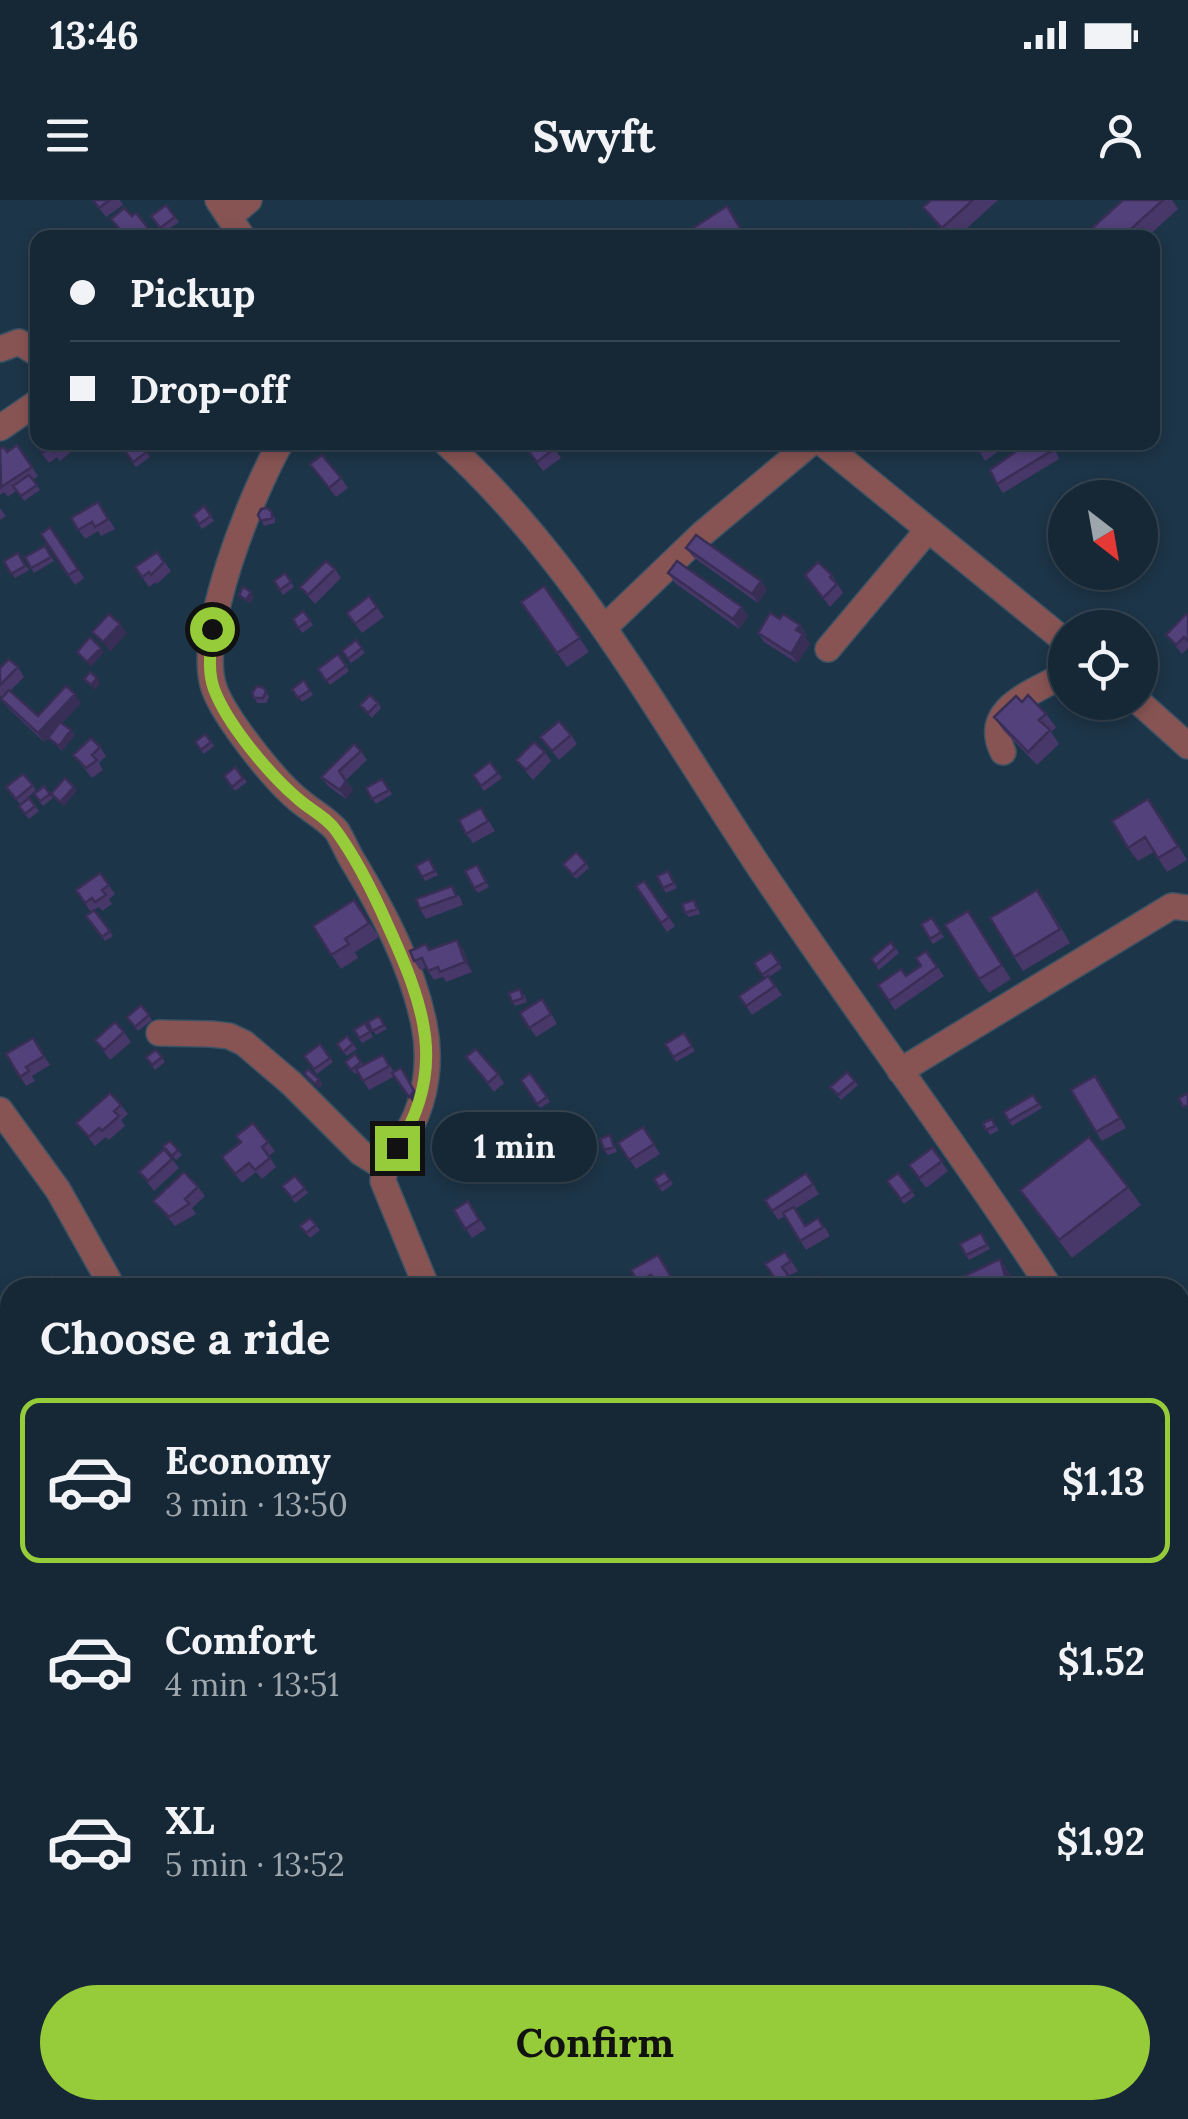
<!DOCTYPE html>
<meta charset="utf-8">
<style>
:root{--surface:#162836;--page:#1f303e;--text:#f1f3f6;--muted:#9ea6ad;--line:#354451;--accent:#96cc39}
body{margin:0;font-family:Lora,serif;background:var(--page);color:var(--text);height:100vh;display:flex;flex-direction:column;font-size:38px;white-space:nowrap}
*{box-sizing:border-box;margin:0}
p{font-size:32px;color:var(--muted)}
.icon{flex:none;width:55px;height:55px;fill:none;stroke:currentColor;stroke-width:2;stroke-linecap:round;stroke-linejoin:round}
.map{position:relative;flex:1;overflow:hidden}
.drawer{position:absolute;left:0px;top:1078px;width:1190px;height:842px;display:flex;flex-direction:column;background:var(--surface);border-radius:30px 30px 0 0;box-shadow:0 5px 15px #0003,0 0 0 2px var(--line)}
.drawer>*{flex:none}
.guide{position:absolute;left:30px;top:30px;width:1130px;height:220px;border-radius:20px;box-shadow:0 5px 15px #0003,0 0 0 2px var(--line);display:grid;align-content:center;height:220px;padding:0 40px;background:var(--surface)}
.needle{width:65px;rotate:149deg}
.tools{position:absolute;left:1048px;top:280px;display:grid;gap:20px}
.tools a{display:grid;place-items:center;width:110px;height:110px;border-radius:50%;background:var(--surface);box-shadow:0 5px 15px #0003,0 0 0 2px var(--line);font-size:50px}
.end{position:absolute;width:45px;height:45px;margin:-22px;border:12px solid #96cc39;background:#111;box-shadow:0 0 0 5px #111}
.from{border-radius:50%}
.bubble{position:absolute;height:70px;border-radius:35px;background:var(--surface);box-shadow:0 5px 15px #0003,0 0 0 2px var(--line);font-size:32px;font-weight:800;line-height:70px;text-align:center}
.guide b{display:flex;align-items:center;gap:35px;height:95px;font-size:38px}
.guide b+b{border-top:2px solid var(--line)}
.guide i{width:25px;height:25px;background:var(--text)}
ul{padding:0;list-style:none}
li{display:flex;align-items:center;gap:30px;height:165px;margin:0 20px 15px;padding:0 20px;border:5px solid transparent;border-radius:20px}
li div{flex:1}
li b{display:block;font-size:38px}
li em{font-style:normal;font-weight:800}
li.on{border-color:var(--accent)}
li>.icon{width:90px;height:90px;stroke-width:1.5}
h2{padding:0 40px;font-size:45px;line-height:120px}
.cta{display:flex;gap:20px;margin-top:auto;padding:20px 40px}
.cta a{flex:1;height:115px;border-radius:60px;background:var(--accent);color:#111;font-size:40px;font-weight:800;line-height:115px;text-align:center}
.status{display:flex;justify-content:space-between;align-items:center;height:70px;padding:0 50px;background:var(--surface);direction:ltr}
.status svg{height:28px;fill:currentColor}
header{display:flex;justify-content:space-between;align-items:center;height:130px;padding:0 40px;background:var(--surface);font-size:45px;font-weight:800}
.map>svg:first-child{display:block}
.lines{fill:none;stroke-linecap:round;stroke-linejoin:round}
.minor-casing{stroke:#3b5264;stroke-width:28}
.major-casing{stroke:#3b5264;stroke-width:32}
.minor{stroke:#875453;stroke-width:25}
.major{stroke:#d97171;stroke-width:30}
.wall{fill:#473869}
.shaded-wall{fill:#392e55}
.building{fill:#52417a;stroke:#392e55;stroke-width:2.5}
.route{stroke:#96cc39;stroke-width:12}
</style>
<div class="status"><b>13:46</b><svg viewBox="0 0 49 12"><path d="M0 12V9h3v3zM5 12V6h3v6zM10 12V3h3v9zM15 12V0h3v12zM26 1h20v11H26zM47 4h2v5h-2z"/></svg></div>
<header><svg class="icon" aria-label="menu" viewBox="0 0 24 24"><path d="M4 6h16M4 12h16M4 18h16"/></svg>Swyft<svg class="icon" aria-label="person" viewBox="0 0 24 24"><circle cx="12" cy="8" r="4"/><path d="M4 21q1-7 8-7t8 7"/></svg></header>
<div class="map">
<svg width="1188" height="1919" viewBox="0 0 1188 1919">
<rect width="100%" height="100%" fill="#1d3548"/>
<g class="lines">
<!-- minor casing -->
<g class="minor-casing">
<path id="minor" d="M218,0L243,38
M229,17L249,0
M0,149L19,142L38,154
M0,228L38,202
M281,242C252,293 195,432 214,488C224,517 276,583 301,602C313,612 327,619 337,631C342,639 346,649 351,658C382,709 412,765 424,824C431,858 427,897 410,928C401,945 384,961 383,981L427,1088
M445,242C574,359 657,512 752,656C848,802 955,941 1050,1088
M821,242L1065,441
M605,427L702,334L812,242
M828,449L927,331
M1139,502L1188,546
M1003,552C981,508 1033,493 1065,474
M159,833L211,834L229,836L244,843L291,883L361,953L385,968
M900,871L1172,706L1188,708
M0,910L58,990L113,1088
M0,1217L10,1203
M1180,1324L1188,1342
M449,1910L453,1919
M960,1910L965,1919"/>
</g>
<!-- major casing -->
<g class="major-casing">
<path id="major" d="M1180,1368L1188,1366
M0,1640H10
M0,1666L10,1663"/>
</g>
<!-- minor -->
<use href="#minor" class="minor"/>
<!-- major -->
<use href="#major" class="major"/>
</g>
<!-- wall -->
<path class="wall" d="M93,0H120L123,5L106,17Z
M931,0H998L956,38H948L923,7Z
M1123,0H1172L1178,9L1146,38H1081Z
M166,5L179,22L163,33L151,16Z
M727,6L748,38H678Z
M132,16L148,28L155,37L125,38L111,19Z
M36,233L38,242H72L69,245L72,251L60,261L57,257L49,263L30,238Z
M140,242L150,257L136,267L123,248Z
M220,242H234V245L224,247Z
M550,242L561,258L543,271L526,248Z
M974,242H1011L985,261Z
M1029,242H1052L1059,259L1003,293L997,284Z
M17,245L38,276L33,280L40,290L24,301L17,290L8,297L4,292L0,295V249L7,252Z
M310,264L341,278L348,288L336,297Z
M98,302L115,329L101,336L98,331L85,339L71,318Z
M204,306L214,321L202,329L193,315Z
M0,308L6,316L0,320Z
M258,315L275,317V323L264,326Z
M50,327L84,378L75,385L41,334Z
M45,346L54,361L34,373L25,357Z
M686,348L761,381L767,390L758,403L693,357Z
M157,352L171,371L157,384L156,382L149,387L135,367Z
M18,353L29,370L15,378L4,361Z
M335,369L341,378L315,404L300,387Z
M285,373L294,387L283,395L274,381Z
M668,373L742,407L748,416L739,429L675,383Z
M805,375H832L843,393L830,407Z
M544,386L589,452L567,467L521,402Z
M369,396L384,417L362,433L347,413Z
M303,411L313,425L302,433L293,419Z
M1188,416V448L1182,454L1166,435Z
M780,419L800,425L806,434L805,437L810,444L797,463L764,442L758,433Z
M356,440L365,453L351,463L342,451Z
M338,454L349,471L330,485L318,469Z
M18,467L24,477L10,491L38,516L81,503L62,523L75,535L62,551L48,538L44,542L8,508L1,499L2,498L0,495V468Z
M304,480L313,495L302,502L292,489Z
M264,488L269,497L266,503H257L252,493Z
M378,503L381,508L372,518L360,505Z
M1046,514L1056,527L1051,532L1059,544L1037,565L1004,531L994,517Z
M205,534L214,546L204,554L195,542Z
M571,535L577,544L559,560L540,537Z
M100,547L106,556L99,563L103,570L92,578L73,555Z
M361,551L367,560L346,580L353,590L346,599L328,586L321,577Z
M545,552L551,561L533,580L516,560Z
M235,567L247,582L235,591L224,576Z
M498,573L502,578L484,591L473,575Z
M23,574L36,590L20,604L6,587Z
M382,579L392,594L376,604L366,588Z
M44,586L53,598L43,606L34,594Z
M29,598L39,611L29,619L19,606Z
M481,608L495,631L473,643L466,634Z
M1158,612L1187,660L1167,672L1154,652L1138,661L1128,648Z
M586,663L589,668L576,679L563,664Z
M432,664L438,675L425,681L416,666Z
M477,665L489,687L478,693L474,688Z
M100,673L115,694L109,699L112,704L102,711L99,707L94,710L113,736L105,741L86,716L91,712L76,690Z
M671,676L677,688L666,693L663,688Z
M644,681L675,726L667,732L636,686Z
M459,695L463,705L426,719L420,709Z
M354,700L379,737L355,752L358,758L341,769L313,726Z
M1047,704L1070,743L1023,771L1014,757Z
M697,705L700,714L689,717L685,713Z
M968,711L1011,779L989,793L979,779Z
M932,718L944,737L933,744L921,724Z
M891,742L899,753L879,770L871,759Z
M426,744L430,750L463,749L472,772L446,782L443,777L434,780L426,768L420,770L414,761Z
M926,751L944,776L895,810L878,785L906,776L921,766Z
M771,752L782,768L769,777L782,795L752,815L739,796L765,778L754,763Z
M524,794L527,802L515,806L512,802Z
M141,805L152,820L138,831L127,817Z
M549,809L557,824L536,837L520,813Z
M379,816L387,829L376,835L368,822Z
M365,823L373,837L362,843L354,830Z
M124,832L131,842L110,860L95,840Z
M684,833L695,851L676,862L665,844Z
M347,836L357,849L347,856L337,844Z
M33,838L50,865L32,876L35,881L26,886L6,854Z
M320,844L333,862L317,874L304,856Z
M156,850L165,862L155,870L146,857Z
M355,854L364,865L383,855L394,872H404L418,895L413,902L395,876L369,890L358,872L355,874L345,862Z
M466,857L498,874L504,883L494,892Z
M847,872L858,885L841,900L830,887Z
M530,873L550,902L540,908L521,880Z
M1102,885L1126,928L1102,941L1096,932Z
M1033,895L1042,908L1012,926L1004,912Z
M121,905L128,914L121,920L125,926L109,940L106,937L95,946L76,923Z
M992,919L999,930L990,935L983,923Z
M253,923L275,951L269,956L276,967L262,979L256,972L242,983L222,957L241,942Z
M643,927L660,954L636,969L618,943Z
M610,935L617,952L608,955L604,950Z
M163,946L178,950L182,955L176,960Z
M932,948L948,971L926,988L909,965Z
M172,959L179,968L154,991L139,972Z
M665,972L673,984L662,992L654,979Z
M806,973L819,994L795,1009L806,1025L825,1027L830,1036L806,1050L785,1016L778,1020L765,1000Z
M898,973L915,996L904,1004L887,981Z
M295,976L308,993L295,1003L282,986Z
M198,987L205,996L192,1008L196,1014L175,1026L153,1001Z
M1128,987L1141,1005L1072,1058L1020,990Z
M468,1001L486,1029L472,1038L454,1010Z
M310,1018L320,1030L310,1038L300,1026Z
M981,1033L990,1049L969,1060L966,1055Z
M785,1052L798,1071L789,1076L796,1088H781L765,1064Z
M1000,1059L1009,1073L1014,1088H949Z
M664,1064L678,1088H658L656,1085L652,1088H641L631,1070Z
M10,1136V1177L8,1179L1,1170L0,1171V1141Z
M0,1501L10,1547V1567L0,1569Z
M1180,1667H1188V1679L1180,1678Z
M1180,1684L1183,1689L1188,1688V1709L1187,1707L1180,1710Z"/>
<!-- shaded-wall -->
<path class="shaded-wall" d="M761,381L767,390L758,403L752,394Z
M251,392L254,397L250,404L246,400Z
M742,407L748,416L739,429L733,419Z
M120,424L127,433L110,452L103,442Z
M800,425L806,434L805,437L810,444L797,463L791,454L796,430Z
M101,448L104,452L91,467L87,462Z
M97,478L100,483L95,490L91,485Z
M75,494L81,503L44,542L38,533Z
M71,530L75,535L62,551L59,546Z
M346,581L353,590L346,599L340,590Z
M74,587L77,591L64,606L60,602Z
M457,740L463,749L472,772L465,762Z
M401,868L418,895L413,902L409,897Z
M319,879L323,884L318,889L315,884Z
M1000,1059L1009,1073L1014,1088H1012L1006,1079Z
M0,1501L8,1538L0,1527Z
M2,1529L8,1538L10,1560L8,1556Z"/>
<!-- building -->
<path class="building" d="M93,0H110L99,8Z
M931,0H973L942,28L923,7Z
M1123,0H1163L1121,38H1081Z
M166,5L175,17L160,28L151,16Z
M727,6L740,28L725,38H678Z
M124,8L132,16L136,13L148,28L136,38H127L111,19Z
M911,28L919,38H900Z
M38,223V242H65L54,252L50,247L43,253L30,238L37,232L32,227Z
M131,242H140L147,252L133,262L123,248Z
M534,242H550L555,248L537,262L526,248Z
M974,242H991L978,252Z
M1029,242H1049L1053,250L997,284L990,270Z
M17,245L32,267L1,287L0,249L4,247L7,252Z
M322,255L341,278L329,288L310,264Z
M29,275L37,285L21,296L13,286Z
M98,302L108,319L95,327L92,322L78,330L71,318Z
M204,306L211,316L199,324L193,315Z
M267,308L272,312V318L261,321L258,315L261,309Z
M50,327L78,369L68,375L41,334Z
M696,335L761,381L752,394L686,348Z
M45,346L51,357L31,368L25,357Z
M157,352L164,362L151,375L149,372L142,377L135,367Z
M18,353L25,366L11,374L4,361Z
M326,361L335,369L308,395L300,387Z
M677,361L742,407L733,419L668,373Z
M818,362L832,375L830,377L837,384L823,398L805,375Z
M285,373L291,382L280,390L274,381Z
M544,386L580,438L557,453L521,402Z
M243,387L251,392L246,400L239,395Z
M369,396L377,407L355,424L347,413Z
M303,411L310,420L298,428L293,419Z
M770,413L780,419L783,414L800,425L796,430L803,434L791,454L758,433Z
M109,414L120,424L103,442L92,432Z
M1186,414L1188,416V441L1184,437L1176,445L1166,435Z
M90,437L101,448L87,462L77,452Z
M356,440L362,448L348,459L342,451Z
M338,454L346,466L326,481L318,469Z
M9,459L18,467L0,485V468Z
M90,472L97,478L91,485L84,479Z
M304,480L310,490L298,498L292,489Z
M66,486L75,494L38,533L1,499L9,490L38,516Z
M257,486L264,488L266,492L263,498H254L252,493Z
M370,495L378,503L368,513L360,505Z
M1028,495L1046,514L1039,520L1050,530L1028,552L994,517L1016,496L1022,502Z
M559,521L571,535L552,551L540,537Z
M60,522L71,530L59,546L48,538Z
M205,534L211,542L201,550L195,542Z
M91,538L100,547L92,555L97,560L86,568L73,555Z
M534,542L545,552L526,570L516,560Z
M354,544L361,551L339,571L346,581L340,590L321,577Z
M490,562L498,573L481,586L473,575Z
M235,567L243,578L232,587L224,576Z
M23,574L33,585L16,599L6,587Z
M65,578L74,587L60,602L51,594Z
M382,579L389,590L372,599L366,588Z
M44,586L50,594L40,601L34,594Z
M29,598L35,606L25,614L19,606Z
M1148,599L1178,646L1158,658L1145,637L1128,648L1112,621Z
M481,608L488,621L466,634L459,620Z
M576,652L586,663L573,675L563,664Z
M429,659L435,671L422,677L416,666Z
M477,665L486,682L474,688L465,671Z
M668,671L674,683L663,688L657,676Z
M100,673L109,685L102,690L106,695L95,702L92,698L85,703L76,690Z
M644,681L669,717L661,723L636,686Z
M452,686L456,696L420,709L416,699Z
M1037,690L1060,729L1014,757L990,718Z
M354,700L369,723L345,739L349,744L331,755L313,726Z
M694,700L697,709L685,713L682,704Z
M94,710L110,731L102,737L86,716Z
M968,711L1002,765L979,779L945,725Z
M932,718L941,732L930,739L921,724Z
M457,740L465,762L440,772L438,767L428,771L422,758L414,761L410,751L426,744L429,750Z
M891,742L895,748L876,765L871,759Z
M926,751L937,767L889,801L878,785L901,769L906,776L921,766L916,758Z
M771,752L779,763L762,775L754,763Z
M768,776L775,786L746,806L739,796Z
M520,789L523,798L512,802L509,793Z
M542,799L551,814L529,828L520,813Z
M141,805L149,815L135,827L127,817Z
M379,816L384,825L372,831L368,822Z
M115,822L124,832L104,850L95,840Z
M365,823L370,832L359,838L354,830Z
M684,833L692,846L673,857L665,844Z
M347,836L353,844L343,852L337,844Z
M33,838L44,856L26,867L29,871L20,877L6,854Z
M320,844L330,858L314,869L304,856Z
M476,849L498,874L488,883L466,857Z
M156,850L162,857L152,865L146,857Z
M355,854L361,862L351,870L345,862Z
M383,855L389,866L363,881L356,869Z
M401,868L414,891L409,897L392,873Z
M308,869L319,879L315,884L304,874Z
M847,872L855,881L838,895L830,887Z
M530,873L547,897L537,904L521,880Z
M1095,876L1120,918L1096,932L1071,890Z
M110,893L121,905L114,911L119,916L102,931L99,928L89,937L76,923Z
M1188,893V905L1183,907L1179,898Z
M1033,895L1039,904L1009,921L1004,912Z
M992,919L995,926L986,930L983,923Z
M253,923L268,942L262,947L270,958L255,970L249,963L235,974L222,957L241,942L236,936Z
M643,927L654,944L629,960L618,943Z
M610,935L614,947L604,950L600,939Z
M1089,937L1128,987L1059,1040L1020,990Z
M170,941L178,950L172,956L163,946Z
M932,948L942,961L919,978L909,965Z
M164,949L172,959L148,981L139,972Z
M184,972L198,987L185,999L189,1004L169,1017L153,1001Z
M665,972L670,980L659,987L654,979Z
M806,973L813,984L772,1011L765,1000Z
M898,973L912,991L901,999L887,981Z
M295,976L305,988L292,998L282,986Z
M468,1001L479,1020L465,1029L454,1010Z
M794,1007L805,1026L818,1018L823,1027L800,1041L783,1013Z
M310,1018L316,1025L306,1033L300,1026Z
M981,1033L987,1045L966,1055L960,1044Z
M785,1052L791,1061L782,1067L791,1079L780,1086L765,1064Z
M658,1055L674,1082L665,1088H658L651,1075L638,1082L631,1070Z
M1000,1059L1006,1079L990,1088H949L948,1084Z
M52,1076L60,1081L56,1088L47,1084Z
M817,1076L823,1088H798Z
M34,1078L39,1088H16Z
M10,1136V1165L1,1169L0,1141Z
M0,1529H2L8,1556L0,1558Z
M1180,1667H1188V1674L1180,1675Z
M1180,1686L1181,1690L1188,1688V1703L1185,1704L1182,1697L1180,1698Z
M877,1910H892L898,1919H873L870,1914Z
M1155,1911L1160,1919H1145V1918Z"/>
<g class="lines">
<!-- route -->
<path class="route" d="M212,429C211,448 207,470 214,489C227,524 269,574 297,598C310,610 327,617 337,632C357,660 374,694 388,726C424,805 448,869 397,948"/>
</g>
</svg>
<div class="tools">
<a><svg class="needle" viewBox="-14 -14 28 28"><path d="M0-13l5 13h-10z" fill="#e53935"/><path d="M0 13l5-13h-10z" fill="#9ea6ad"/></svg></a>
<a><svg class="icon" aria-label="locate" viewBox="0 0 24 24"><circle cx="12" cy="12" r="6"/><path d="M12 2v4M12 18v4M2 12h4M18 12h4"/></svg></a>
</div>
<i class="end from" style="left:212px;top:429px"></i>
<i class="end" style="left:397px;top:948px"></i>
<div class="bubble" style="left:432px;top:912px;width:165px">1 min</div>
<div class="guide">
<b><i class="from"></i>Pickup</b>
<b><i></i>Drop-off</b>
</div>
<section class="drawer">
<h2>Choose a ride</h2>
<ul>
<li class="on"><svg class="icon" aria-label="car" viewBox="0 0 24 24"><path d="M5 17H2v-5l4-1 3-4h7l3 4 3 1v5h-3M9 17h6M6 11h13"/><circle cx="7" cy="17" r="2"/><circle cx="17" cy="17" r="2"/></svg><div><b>Economy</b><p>3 min · 13:50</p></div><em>$1.13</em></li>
<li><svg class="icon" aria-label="car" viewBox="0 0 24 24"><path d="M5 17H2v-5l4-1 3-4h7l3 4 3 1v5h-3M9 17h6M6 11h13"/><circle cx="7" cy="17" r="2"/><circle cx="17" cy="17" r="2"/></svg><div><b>Comfort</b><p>4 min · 13:51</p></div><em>$1.52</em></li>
<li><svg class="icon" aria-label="car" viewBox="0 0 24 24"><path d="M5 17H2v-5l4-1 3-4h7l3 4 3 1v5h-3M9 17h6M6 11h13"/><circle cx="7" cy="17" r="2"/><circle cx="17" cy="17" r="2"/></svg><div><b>XL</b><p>5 min · 13:52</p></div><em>$1.92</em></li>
</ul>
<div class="cta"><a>Confirm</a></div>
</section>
</div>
